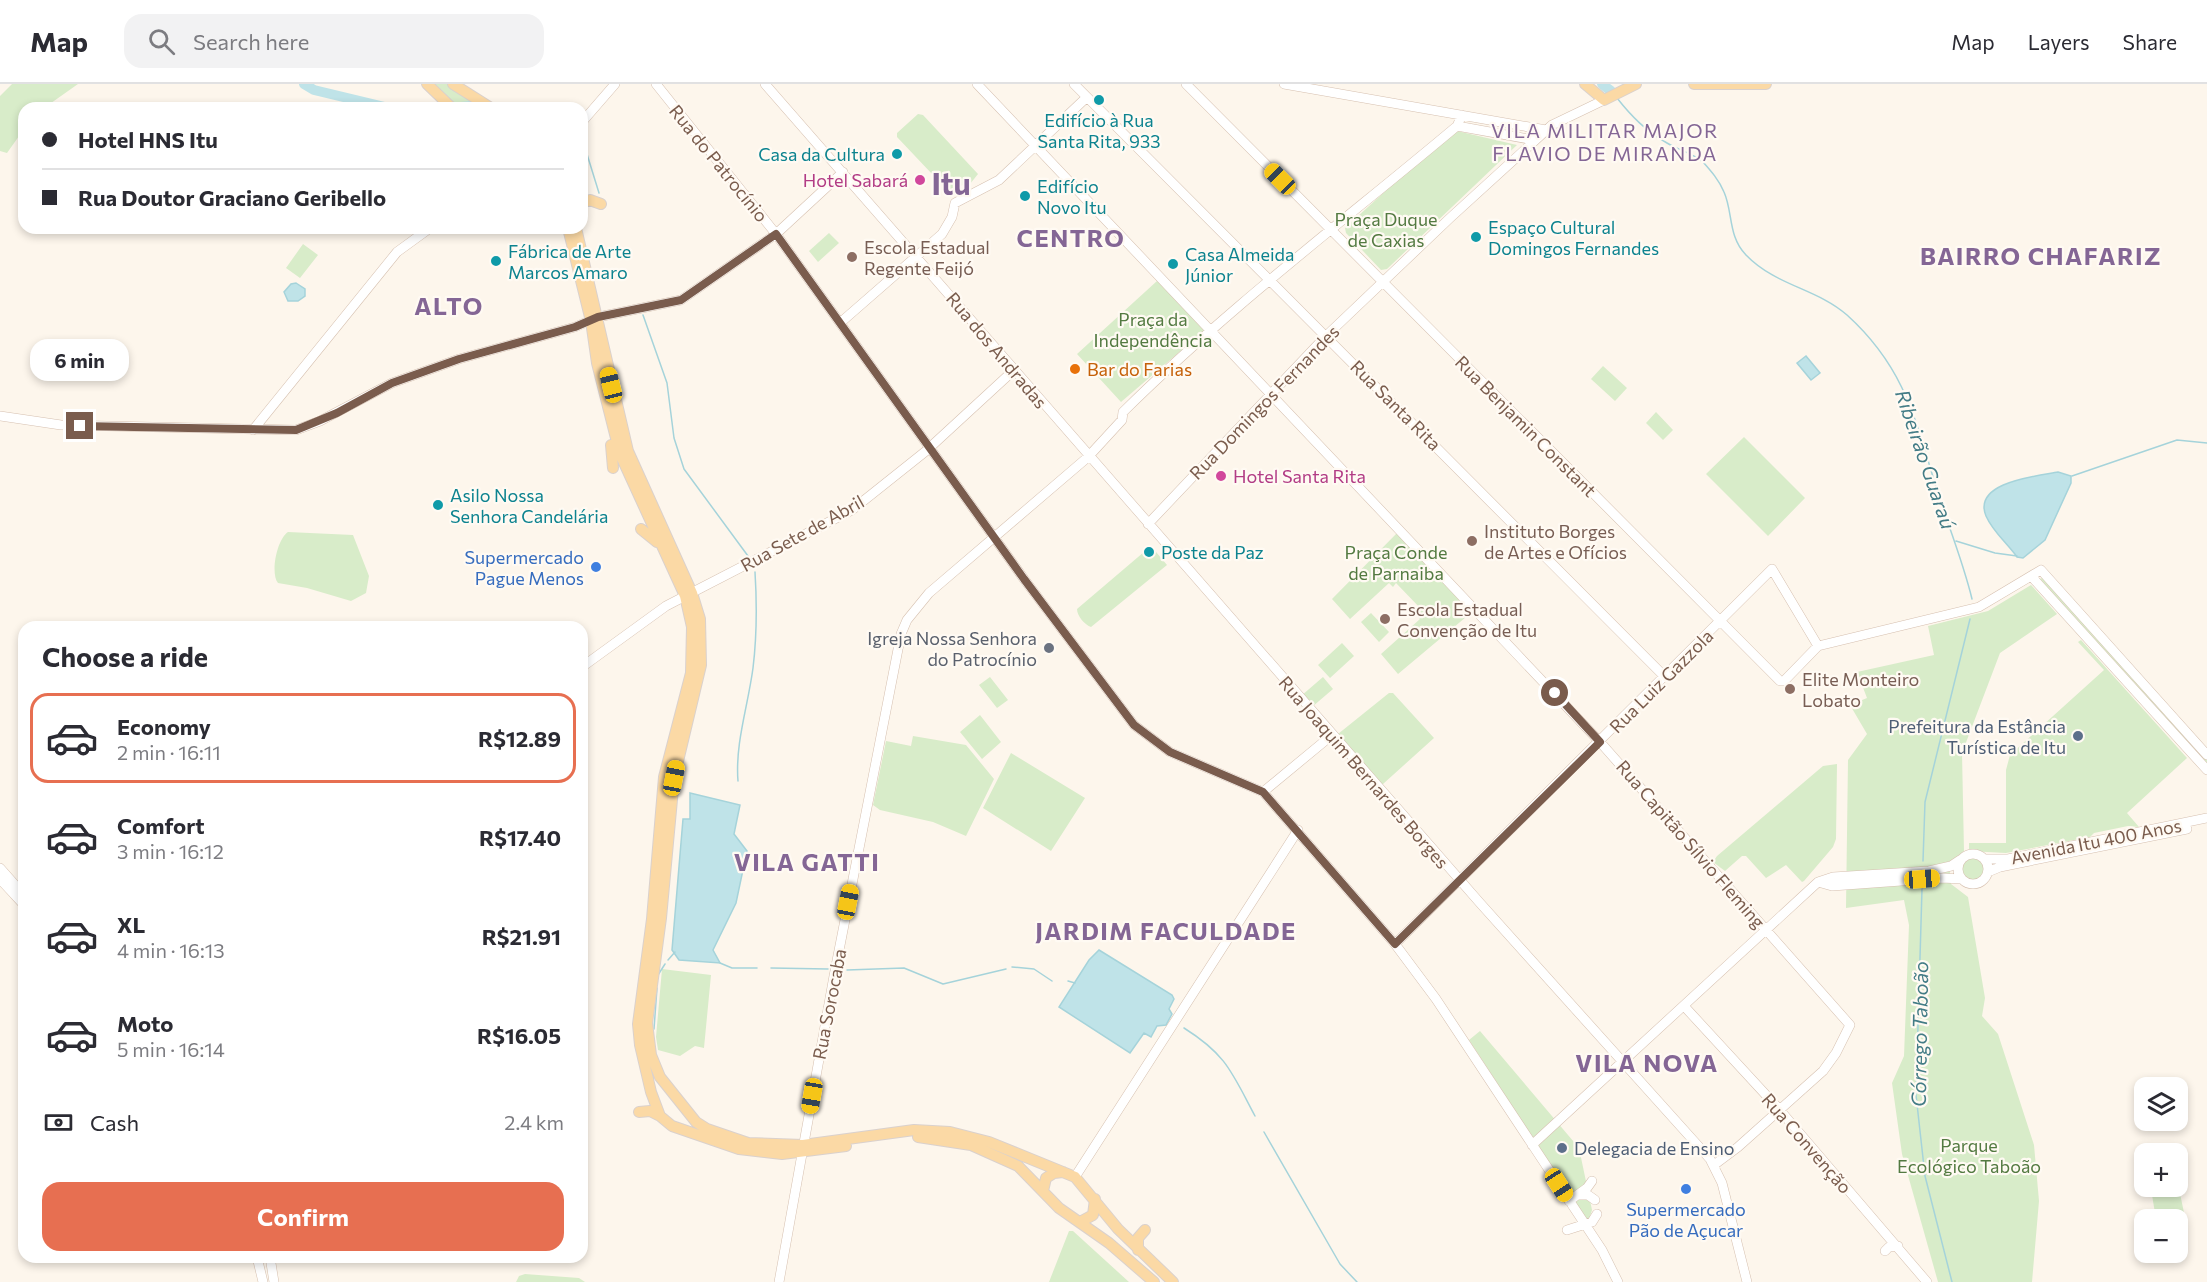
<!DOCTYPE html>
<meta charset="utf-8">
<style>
:root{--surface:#fff;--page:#f2f2f3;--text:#2b2b33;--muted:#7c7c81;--line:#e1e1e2;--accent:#e76f51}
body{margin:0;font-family:Commissioner,sans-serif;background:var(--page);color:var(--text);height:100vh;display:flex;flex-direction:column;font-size:22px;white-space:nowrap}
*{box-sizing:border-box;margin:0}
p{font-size:20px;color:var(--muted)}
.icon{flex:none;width:33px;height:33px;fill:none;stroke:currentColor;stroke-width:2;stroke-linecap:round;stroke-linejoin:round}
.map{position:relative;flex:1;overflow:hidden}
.side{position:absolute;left:18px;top:537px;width:570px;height:642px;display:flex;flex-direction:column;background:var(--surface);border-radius:18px;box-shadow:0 3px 9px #0003}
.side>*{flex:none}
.hud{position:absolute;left:18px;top:18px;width:570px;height:132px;border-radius:18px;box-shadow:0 3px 9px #0003;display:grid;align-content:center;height:132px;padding:0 24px;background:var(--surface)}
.fabs{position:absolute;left:2134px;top:993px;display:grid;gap:12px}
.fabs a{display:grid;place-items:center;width:54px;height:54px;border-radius:12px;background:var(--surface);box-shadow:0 3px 9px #0003;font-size:30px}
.end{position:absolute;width:27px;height:27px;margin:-14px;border:8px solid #7a5c4d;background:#fff;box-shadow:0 0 0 3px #fff}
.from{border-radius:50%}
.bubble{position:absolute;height:42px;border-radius:18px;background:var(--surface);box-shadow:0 3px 9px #0003;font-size:20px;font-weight:700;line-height:42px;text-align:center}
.car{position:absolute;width:18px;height:36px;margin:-18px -9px;border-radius:8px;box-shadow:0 0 4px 2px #0007;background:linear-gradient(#f5c518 24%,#345 0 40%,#f5c518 0 76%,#345 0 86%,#f5c518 0)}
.hud b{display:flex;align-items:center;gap:21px;height:57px;font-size:22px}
.hud b+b{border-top:2px solid var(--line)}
.hud i{width:15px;height:15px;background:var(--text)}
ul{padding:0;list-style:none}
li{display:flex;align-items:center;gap:18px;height:90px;margin:0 12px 9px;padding:0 12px;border:3px solid transparent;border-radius:18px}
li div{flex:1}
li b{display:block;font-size:22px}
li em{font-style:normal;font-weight:700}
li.on{border-color:var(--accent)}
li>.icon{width:54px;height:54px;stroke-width:1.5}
h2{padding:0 24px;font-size:27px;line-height:72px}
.pay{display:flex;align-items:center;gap:15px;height:66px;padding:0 24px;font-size:22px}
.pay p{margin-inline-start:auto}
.button{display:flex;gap:12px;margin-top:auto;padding:12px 24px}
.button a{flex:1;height:69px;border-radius:18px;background:var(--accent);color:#fff;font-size:24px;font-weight:700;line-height:69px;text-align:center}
header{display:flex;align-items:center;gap:36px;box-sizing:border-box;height:84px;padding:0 30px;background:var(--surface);border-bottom:2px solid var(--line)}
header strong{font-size:28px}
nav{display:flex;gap:33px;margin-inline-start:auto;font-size:21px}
.search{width:420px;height:54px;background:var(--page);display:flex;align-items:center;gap:15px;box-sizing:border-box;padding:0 21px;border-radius:18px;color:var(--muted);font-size:22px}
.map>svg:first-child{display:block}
.green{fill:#d8ecc9}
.water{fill:#bfe3e8;stroke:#a5d3da;stroke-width:1.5}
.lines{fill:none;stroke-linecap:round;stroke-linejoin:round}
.stream{stroke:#a5d3da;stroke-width:1.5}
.river{stroke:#bfe3e8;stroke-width:10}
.secondary-casing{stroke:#d6c0b0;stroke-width:10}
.primary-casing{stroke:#dad1cd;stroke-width:12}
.secondary{stroke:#fff;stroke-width:9}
.primary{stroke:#fbd9a5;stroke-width:10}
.route{stroke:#7a5c4d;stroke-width:8}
.culture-dot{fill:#0f9aa8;stroke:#fffaf3;stroke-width:2}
.hotel-dot{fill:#d1479c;stroke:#fffaf3;stroke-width:2}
.education-dot{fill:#8d6e63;stroke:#fffaf3;stroke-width:2}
.food-dot{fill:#e8710a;stroke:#fffaf3;stroke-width:2}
.shop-dot{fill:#3f7fe0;stroke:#fffaf3;stroke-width:2}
.worship-dot{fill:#6b7280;stroke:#fffaf3;stroke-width:2}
.service-dot{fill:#5c6f8a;stroke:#fffaf3;stroke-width:2}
.labels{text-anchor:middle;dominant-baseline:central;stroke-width:4.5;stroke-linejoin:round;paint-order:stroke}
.culture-label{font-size:18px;fill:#0d838f;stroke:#fffaf3;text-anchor:start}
.street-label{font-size:18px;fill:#7a5c4d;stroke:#fffaf3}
.hotel-label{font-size:18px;fill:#b23c85;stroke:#fffaf3;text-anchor:end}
.park-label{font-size:18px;fill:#537a41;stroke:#fffaf3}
.education-label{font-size:18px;fill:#785e54;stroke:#fffaf3;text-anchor:start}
.food-label{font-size:18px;fill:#c56008;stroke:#fffaf3;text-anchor:start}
.shop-label{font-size:18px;fill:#366cbe;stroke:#fffaf3;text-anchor:end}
.worship-label{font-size:18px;fill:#5b616d;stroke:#fffaf3;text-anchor:end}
.service-label{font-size:18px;fill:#4e5e75;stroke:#fffaf3;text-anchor:end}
.neighbourhood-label{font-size:20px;letter-spacing:1.5px;fill:#846695;stroke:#fffaf3}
.water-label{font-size:20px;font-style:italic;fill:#437c86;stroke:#fffaf3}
.district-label{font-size:24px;font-weight:bold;letter-spacing:1.5px;fill:#846695;stroke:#fffaf3}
.town-label{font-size:30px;font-weight:bold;fill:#846695;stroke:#fffaf3}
</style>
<header>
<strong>Map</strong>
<div class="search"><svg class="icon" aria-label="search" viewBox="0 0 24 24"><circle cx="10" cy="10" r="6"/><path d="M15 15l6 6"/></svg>Search here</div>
<nav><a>Map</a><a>Layers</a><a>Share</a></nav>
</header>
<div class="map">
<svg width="2207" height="1198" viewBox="0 0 2207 1198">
<rect width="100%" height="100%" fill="#fdf6ec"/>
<!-- green -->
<path class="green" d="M12,0H78L44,24H24V45L7,69L0,67V12Z
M430,0H447L482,24H456Z
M918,30L923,31L978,90L970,100H964L950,109L897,53V49Z
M1457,47L1517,61L1387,185L1381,186L1346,149L1345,144L1403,91Z
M829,149L839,159L818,178L809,167Z
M303,160L318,171L300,194L286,184Z
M1157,197L1205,246L1121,318L1077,270Z
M1603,282L1627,304L1615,317L1591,295Z
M1656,328L1673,346L1663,356L1646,339Z
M1744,353L1805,414L1768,452L1706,390Z
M288,448L353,451L369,492L366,509L351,517L307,504L278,499C270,489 277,455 288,448Z
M1397,449L1472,528L1398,590L1381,570L1420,535L1417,531L1422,526L1396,499L1393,503L1389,499L1350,535L1332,515Z
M1151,462L1167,481L1091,543C1085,541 1077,532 1077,525Z
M2042,494L2207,675V683L2040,495Z
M2031,501L2057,530L2000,569L1962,669L1964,767L1949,779L1951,800L1968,813L1985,914L1982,932L1998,950L2034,1061L2039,1117L2032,1198H1938L1902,1070L1892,999L1904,972L1909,841L1904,816L1846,824L1848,676L1867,650L1850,621L1867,614L1857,588L1934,571L1928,542L1988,527Z
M1371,529L1389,548L1379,558L1361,538Z
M2081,556L2187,674L2127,729L2139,743L2128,742L2094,749L2090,753L2006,769L1969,767V759H2006V686L2010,671L2104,586L2078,558Z
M1342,559L1354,572L1330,594L1318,581Z
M990,593L1008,616L997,624L979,601Z
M1323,593L1333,605L1312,623L1301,612Z
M1389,609H1393L1434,654L1383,700H1379L1338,650Z
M980,631L1001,658L982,675L960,648Z
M913,652L966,661L994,695L966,752L933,738L880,726L873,721L886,657L911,662Z
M1011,669L1085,714L1051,767L983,724Z
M1837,680L1836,755L1833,763L1804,797L1802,798L1786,781L1766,794L1746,772H1742L1725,787L1713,778L1717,772L1823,682Z
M1961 785a12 12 0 1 1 24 0a12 12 0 1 1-24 0Z
M662,885L711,891L704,964L695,962L680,972L658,966L656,953Z
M1480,947L1579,1064L1592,1126L1589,1136L1586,1135L1469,956Z
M2178,1100L2187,1143L2178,1145V1136L2156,1135L2151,1105L2178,1102Z
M1069,1147H1073L1129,1198H1049Z
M525,1190L579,1194L585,1198H516L519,1192Z"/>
<!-- water -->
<path class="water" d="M296,199L305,205V212L298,217H288L284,208L291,200Z
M1806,272L1820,289L1811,296L1797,279Z
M2058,388L2071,392V399L2045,456L2023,474L2017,473C2007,459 1993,448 1986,432C1972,398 2037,392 2058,388Z
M690,709L740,721L734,750L747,767L736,819L713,866L720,879L679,876L672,866L683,735H690Z
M1099,866L1172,911L1174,915L1169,925L1172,930L1166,941L1157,942L1151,953L1144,949L1130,969L1059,923L1089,876Z"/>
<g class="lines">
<!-- stream -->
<path class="stream" d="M1617,14C1632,33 1646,47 1667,59C1678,66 1693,69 1703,78C1711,87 1719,96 1724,108C1733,128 1728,153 1746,171C1776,202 1816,204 1847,231C1909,287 1917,344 1941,419C1952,451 1964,482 1972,515
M517,24H518
M582,54L599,109
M643,231L667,299L674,354L684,385L748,472
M2072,392L2177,356L2207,359
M1956,457L1995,469L2017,472
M738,697C735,659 748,622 753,584C757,551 757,520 755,488
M1923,777L1925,718L1970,535
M1922,805L1916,1011L1925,1092L1952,1198
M668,876L675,868
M720,879L732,884H757
M1012,883L1034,885L1052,897
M771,884L828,885
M847,886L904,884L943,900L1006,885
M658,891L665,880
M1068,897L1075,899
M1184,944C1227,971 1232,989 1255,1032
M654,945L657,904
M1264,1048L1340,1180L1357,1198"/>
<!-- river -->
<path class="river" d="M304,0L314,6L389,24
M1602,0L1611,7
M461,23L471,22"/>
<!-- secondary casing -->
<g class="secondary-casing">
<path id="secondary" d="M656,0L776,150L1024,495L1134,641L1170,668L1263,708L1395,860L1436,915L1602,1166L1618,1198
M765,0L1480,819L1710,1075L1722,1099L1747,1198
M977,0L1600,658L1850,941L1836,969L1823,987L1738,1063L1714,1081
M1074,0L1665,593
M1186,0L1780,597H1784L1818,562L1979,523L2041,486L2207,671
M1284,0L1546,46
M582,38L615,0
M1457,42L1534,56
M840,239L942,150L952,133L955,119L999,96L1087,13
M0,332L61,341L296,346L320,337L392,299L459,275L575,243L598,233L681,216L776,150L843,88
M253,346L397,168L430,144
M1148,440L1326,252L1450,134L1552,41L1604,16
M2031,492L2207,686
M582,583L666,522L852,426L926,367L1014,286
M1263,708L1332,651
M1958 785a15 15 0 1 1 30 0a15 15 0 1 1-30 0Z
M1985,775H2008L2207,734
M0,784L24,811
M1988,788L2000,783L2187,745
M0,795L24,821
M1818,798L1832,802L1942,794L1962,795
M1395,860L1772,485L1818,562
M1684,922L1778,1024L1927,1198
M1532,1061L1818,798L1833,793L1929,787L1951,782L1960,776
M1075,1093L1298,746
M1579,1111H1588L1595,1116
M1569,1117L1587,1104L1592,1097
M1567,1146L1592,1138L1597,1130
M1885,1167L1889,1163L1898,1162
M257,1173L263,1198
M270,1173L274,1198
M779,1198L834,892L901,550L907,536L929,509L1088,373L1122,336L1123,328C1227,225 1345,136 1457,42L1462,31"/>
</g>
<!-- primary casing -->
<g class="primary-casing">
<path id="primary" d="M427,0L452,24
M453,0L491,24
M1585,0L1604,16L1636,0
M1694,0H1766
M582,119L590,116L601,120
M568,144L591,237L597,279L620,370L685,512L692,543L691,589L664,693L652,835L638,940L640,961L651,1008L660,1032L672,1042L739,1065L782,1070L846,1062
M576,144L628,367L692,509L700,535L701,581L674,694L661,834L647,939L651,971L660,993L696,1038L707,1045L748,1059L803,1061L914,1046L950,1048L989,1058L1075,1093L1118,1145L1173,1198
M611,361L613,384
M641,445L657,458
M639,1028L650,1027L660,1032
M918,1053L971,1061L1018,1082L1059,1124L1109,1159L1154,1198
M1043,1107L1046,1094L1054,1089L1063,1088
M1080,1138L1093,1131L1095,1115
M1138,1166V1154L1145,1146"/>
</g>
<!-- secondary -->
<use href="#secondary" class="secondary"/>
<!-- primary -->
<use href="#primary" class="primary"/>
</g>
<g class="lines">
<!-- route -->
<path class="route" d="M80,342L296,346L337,329L392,299L459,275L575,243L598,233L681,216L776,150L1024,495L1134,641L1170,668L1263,708L1395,860L1600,658L1555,609"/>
</g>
<!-- markers -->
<g class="culture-dot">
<circle cx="1099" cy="16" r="6"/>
<circle cx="897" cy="70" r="6"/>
<circle cx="1025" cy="112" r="6"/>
<circle cx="1476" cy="153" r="6"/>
<circle cx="496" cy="177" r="6"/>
<circle cx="1173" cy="180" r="6"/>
<circle cx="438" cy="421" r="6"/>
<circle cx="1149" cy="468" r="6"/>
</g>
<g class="hotel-dot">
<circle cx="920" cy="96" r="6"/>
<circle cx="1221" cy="392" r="6"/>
</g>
<g class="education-dot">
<circle cx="852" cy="173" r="6"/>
<circle cx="1472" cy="457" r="6"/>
<circle cx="1385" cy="535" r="6"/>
<circle cx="1790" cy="605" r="6"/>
</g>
<circle class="food-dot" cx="1075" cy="285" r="6"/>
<g class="shop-dot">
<circle cx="596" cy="483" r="6"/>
<circle cx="1686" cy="1105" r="6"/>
</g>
<circle class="worship-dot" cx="1049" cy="564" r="6"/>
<g class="service-dot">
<circle cx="2078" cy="652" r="6"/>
<circle cx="1562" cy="1064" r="6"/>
</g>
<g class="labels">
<!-- culture labels -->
<g class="culture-label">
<text x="1099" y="36" text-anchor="middle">Edifício à Rua<tspan x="1099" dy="21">Santa Rita, 933</tspan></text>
<text x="885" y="70" text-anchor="end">Casa da Cultura</text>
<text x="1037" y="102">Edifício<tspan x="1037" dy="21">Novo Itu</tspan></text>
<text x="1488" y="143">Espaço Cultural<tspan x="1488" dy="21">Domingos Fernandes</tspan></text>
<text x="508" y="167">Fábrica de Arte<tspan x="508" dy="21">Marcos Amaro</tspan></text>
<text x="1185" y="170">Casa Almeida<tspan x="1185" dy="21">Júnior</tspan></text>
<text x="450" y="411">Asilo Nossa<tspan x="450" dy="21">Senhora Candelária</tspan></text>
<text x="1161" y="468">Poste da Paz</text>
</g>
<!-- street labels -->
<g class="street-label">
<text transform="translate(719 79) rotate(51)">Rua do Patrocínio</text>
<text transform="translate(997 266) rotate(50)">Rua dos Andradas</text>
<text transform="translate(1264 318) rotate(-46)">Rua Domingos Fernandes</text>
<text transform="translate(1396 321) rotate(45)">Rua Santa Rita</text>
<text transform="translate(1526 342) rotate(45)">Rua Benjamin Constant</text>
<text transform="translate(802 449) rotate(-29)">Rua Sete de Abril</text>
<text transform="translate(1661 597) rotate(-45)">Rua Luiz Gazzola</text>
<text transform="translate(1364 688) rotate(49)">Rua Joaquim Bernardes Borges</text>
<text transform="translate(2096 757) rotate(-11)">Avenida Itu 400 Anos</text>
<text transform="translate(1691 760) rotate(49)">Rua Capitão Sílvio Fleming</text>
<text transform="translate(829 920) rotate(-79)">Rua Sorocaba</text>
<text transform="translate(1807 1059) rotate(49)">Rua Convenção</text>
</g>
<!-- hotel labels -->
<g class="hotel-label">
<text x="908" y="96">Hotel Sabará</text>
<text x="1233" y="392" text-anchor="start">Hotel Santa Rita</text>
</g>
<!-- park labels -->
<g class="park-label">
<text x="1386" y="135">Praça Duque<tspan x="1386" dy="21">de Caxias</tspan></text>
<text x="1153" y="235">Praça da<tspan x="1153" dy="21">Independência</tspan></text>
<text x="1396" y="468">Praça Conde<tspan x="1396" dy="21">de Parnaiba</tspan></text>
<text x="1969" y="1061">Parque<tspan x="1969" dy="21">Ecológico Taboão</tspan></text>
</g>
<!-- education labels -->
<g class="education-label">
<text x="864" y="163">Escola Estadual<tspan x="864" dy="21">Regente Feijó</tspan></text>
<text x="1484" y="447">Instituto Borges<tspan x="1484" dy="21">de Artes e Ofícios</tspan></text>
<text x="1397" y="525">Escola Estadual<tspan x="1397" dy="21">Convenção de Itu</tspan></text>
<text x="1802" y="595">Elite Monteiro<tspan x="1802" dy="21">Lobato</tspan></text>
</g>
<!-- food labels -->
<g class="food-label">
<text x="1087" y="285">Bar do Farias</text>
</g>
<!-- shop labels -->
<g class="shop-label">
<text x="584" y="473">Supermercado<tspan x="584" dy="21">Pague Menos</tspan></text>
<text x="1686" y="1125" text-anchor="middle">Supermercado<tspan x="1686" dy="21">Pão de Açucar</tspan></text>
</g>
<!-- worship labels -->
<g class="worship-label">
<text x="1037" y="554">Igreja Nossa Senhora<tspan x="1037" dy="21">do Patrocínio</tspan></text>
</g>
<!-- service labels -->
<g class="service-label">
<text x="2066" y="642">Prefeitura da Estância<tspan x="2066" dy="21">Turística de Itu</tspan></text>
<text x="1574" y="1064" text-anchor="start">Delegacia de Ensino</text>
</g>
<!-- neighbourhood labels -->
<g class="neighbourhood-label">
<text x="1605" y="46">VILA MILITAR MAJOR<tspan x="1605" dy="23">FLAVIO DE MIRANDA</tspan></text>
</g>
<!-- water labels -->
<g class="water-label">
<text transform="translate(1926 375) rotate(71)">Ribeirão Guaraú</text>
<text transform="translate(1919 950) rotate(-89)">Córrego Taboão</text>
</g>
<!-- district labels -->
<g class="district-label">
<text x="1071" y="153">CENTRO</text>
<text x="2041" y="171">BAIRRO CHAFARIZ</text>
<text x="449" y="221">ALTO</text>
<text x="807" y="777">VILA GATTI</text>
<text x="1166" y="846">JARDIM FACULDADE</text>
<text x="1647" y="978">VILA NOVA</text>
</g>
<!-- town labels -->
<g class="town-label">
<text x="951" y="98">Itu</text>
</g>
</g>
</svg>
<div class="fabs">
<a><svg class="icon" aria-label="layers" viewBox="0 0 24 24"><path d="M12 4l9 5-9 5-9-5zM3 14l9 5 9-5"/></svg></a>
<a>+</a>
<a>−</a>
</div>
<i class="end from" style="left:1555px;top:609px"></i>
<i class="end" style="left:80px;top:342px"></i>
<div class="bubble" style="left:30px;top:255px;width:99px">6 min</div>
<i class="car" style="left:1280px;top:95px;rotate:315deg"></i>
<i class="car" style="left:611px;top:301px;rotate:346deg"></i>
<i class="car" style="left:674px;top:694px;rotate:11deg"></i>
<i class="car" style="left:1922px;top:795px;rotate:86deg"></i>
<i class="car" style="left:848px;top:818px;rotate:11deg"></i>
<i class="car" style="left:812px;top:1012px;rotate:190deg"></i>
<i class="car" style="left:1559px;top:1101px;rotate:147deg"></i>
<div class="hud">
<b><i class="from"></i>Hotel HNS Itu</b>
<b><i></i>Rua Doutor Graciano Geribello</b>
</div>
<section class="side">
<h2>Choose a ride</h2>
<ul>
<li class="on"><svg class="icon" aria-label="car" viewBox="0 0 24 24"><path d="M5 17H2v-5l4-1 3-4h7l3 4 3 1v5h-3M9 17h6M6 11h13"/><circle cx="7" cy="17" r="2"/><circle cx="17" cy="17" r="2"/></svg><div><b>Economy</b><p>2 min · 16:11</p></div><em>R$12.89</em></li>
<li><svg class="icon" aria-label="car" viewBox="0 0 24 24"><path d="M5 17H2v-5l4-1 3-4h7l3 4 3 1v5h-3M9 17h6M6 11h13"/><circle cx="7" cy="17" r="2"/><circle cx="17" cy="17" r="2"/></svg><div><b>Comfort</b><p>3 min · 16:12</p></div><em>R$17.40</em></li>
<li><svg class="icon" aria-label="car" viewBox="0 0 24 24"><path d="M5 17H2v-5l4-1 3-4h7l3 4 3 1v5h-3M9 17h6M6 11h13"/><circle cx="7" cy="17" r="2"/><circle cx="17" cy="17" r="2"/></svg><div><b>XL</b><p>4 min · 16:13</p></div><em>R$21.91</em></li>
<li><svg class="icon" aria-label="car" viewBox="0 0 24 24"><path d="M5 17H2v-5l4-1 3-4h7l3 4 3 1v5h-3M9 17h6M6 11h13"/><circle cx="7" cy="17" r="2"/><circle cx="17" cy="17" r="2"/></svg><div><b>Moto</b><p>5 min · 16:14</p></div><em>R$16.05</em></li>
</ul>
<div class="pay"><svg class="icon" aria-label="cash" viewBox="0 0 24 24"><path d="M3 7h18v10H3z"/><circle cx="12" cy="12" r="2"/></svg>Cash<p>2.4 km</p></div>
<div class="button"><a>Confirm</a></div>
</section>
</div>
